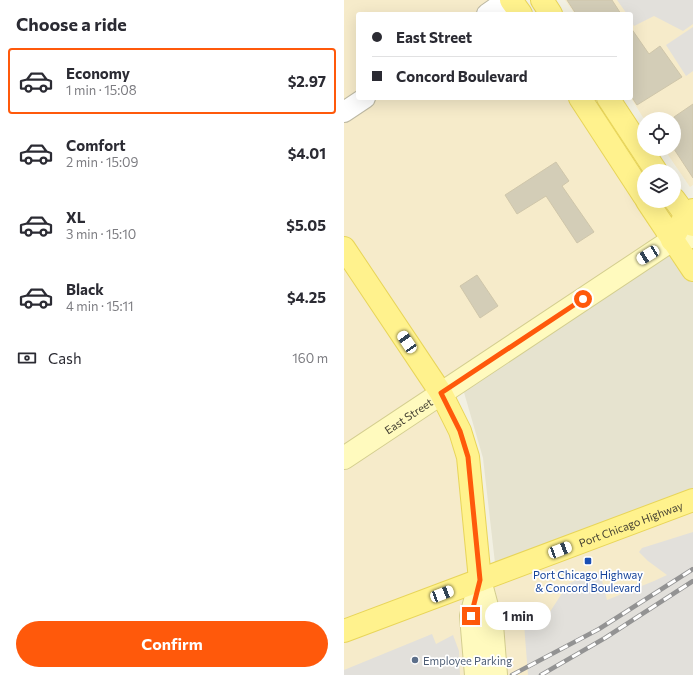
<!DOCTYPE html>
<meta charset="utf-8">
<style>
:root{--surface:#fff;--page:#f7f7f7;--text:#2b2b33;--muted:#7c7c81;--line:#e1e1e2;--accent:#ff590b}
body{margin:0;font-family:Commissioner,sans-serif;background:var(--page);color:var(--text);height:100vh;display:flex;flex-direction:column;font-size:15px;white-space:nowrap}
*{box-sizing:border-box;margin:0}
p{font-size:13px;color:var(--muted)}
.icon{flex:none;width:22px;height:22px;fill:none;stroke:currentColor;stroke-width:2;stroke-linecap:round;stroke-linejoin:round}
.map{position:relative;flex:1;overflow:hidden}
.side{display:flex;flex-direction:column;background:var(--surface);width:344px}
.side>*{flex:none}
.banner{position:absolute;left:12px;top:12px;width:277px;height:88px;border-radius:4px;box-shadow:0 4px 16px #0002;display:grid;align-content:center;height:88px;padding:0 16px;background:var(--surface)}
.fabs{position:absolute;left:293px;top:112px;display:grid;gap:8px}
.fabs a{display:grid;place-items:center;width:44px;height:44px;border-radius:50%;background:var(--surface);box-shadow:0 4px 16px #0002;font-size:20px}
.end{position:absolute;width:18px;height:18px;margin:-9px;border:5px solid #ff590b;background:#fff;box-shadow:0 0 0 2px #fff}
.from{border-radius:50%}
.bubble{position:absolute;height:28px;border-radius:14px;background:var(--surface);box-shadow:0 4px 16px #0002;font-size:13px;font-weight:700;line-height:28px;text-align:center}
.car{position:absolute;width:12px;height:24px;margin:-12px -6px;border-radius:5px;box-shadow:0 0 3px 1px #0007;background:linear-gradient(#fff 24%,#345 0 40%,#fff 0 76%,#345 0 86%,#fff 0)}
.banner b{display:flex;align-items:center;gap:14px;height:38px;font-size:15px}
.banner b+b{border-top:1px solid var(--line)}
.banner i{width:10px;height:10px;background:var(--text)}
ul{padding:0;list-style:none}
li{display:flex;align-items:center;gap:12px;height:66px;margin:0 8px 6px;padding:0 8px;border:2px solid transparent;border-radius:4px}
li div{flex:1}
li b{display:block;font-size:15px}
li em{font-style:normal;font-weight:700}
li.current{border-color:var(--accent)}
li>.icon{width:36px;height:36px;stroke-width:1.5}
h2{padding:0 16px;font-size:18px;line-height:48px}
.pay{display:flex;align-items:center;gap:10px;height:44px;padding:0 16px;font-size:15px}
.pay p{margin-inline-start:auto}
.action{display:flex;gap:8px;margin-top:auto;padding:8px 16px}
.action a{flex:1;height:46px;border-radius:24px;background:var(--accent);color:#fff;font-size:16px;font-weight:700;line-height:46px;text-align:center}
main{display:flex;flex:1;min-height:0}
.map>svg:first-child{display:block}
.residential{fill:#e6e3cf}
.commercial{fill:#f6ebca}
.parking{fill:#e2e0db}
.building{fill:#d3cdb7;stroke:#cfc6aa}
.lines{fill:none;stroke-linecap:round;stroke-linejoin:round}
.street-casing{stroke:#bdb9a4;stroke-width:22}
.secondary-casing{stroke:#d4ce8f;stroke-width:24}
.primary-casing{stroke:#e8d559;stroke-width:24}
.street{stroke:#fff;stroke-width:20}
.secondary{stroke:#fffabe;stroke-width:22}
.primary{stroke:#fff28d;stroke-width:22}
.rail-casing{stroke:#939393;stroke-width:4.5}
.rail{stroke:#fff;stroke-width:3;stroke-dasharray:9;stroke-linecap:butt}
.route{stroke:#ff590b;stroke-width:5}
.transit-dot{fill:#1a4fb4;stroke:#fff;stroke-width:1.5}
.service-dot{fill:#5c6f8a;stroke:#fff;stroke-width:1.5}
.labels{text-anchor:middle;dominant-baseline:central;stroke-width:3.5;stroke-linejoin:round;paint-order:stroke}
.street-label{font-size:11px;fill:#433f32;stroke:#fff}
.transit-label{font-size:11px;fill:#164399;stroke:#fff}
.service-label{font-size:11px;fill:#4e5e75;stroke:#fff;text-anchor:start}
</style>
<main>
<section class="side">
<h2>Choose a ride</h2>
<ul>
<li class="current"><svg class="icon" aria-label="car" viewBox="0 0 24 24"><path d="M5 17H2v-5l4-1 3-4h7l3 4 3 1v5h-3M9 17h6M6 11h13"/><circle cx="7" cy="17" r="2"/><circle cx="17" cy="17" r="2"/></svg><div><b>Economy</b><p>1 min · 15:08</p></div><em>$2.97</em></li>
<li><svg class="icon" aria-label="car" viewBox="0 0 24 24"><path d="M5 17H2v-5l4-1 3-4h7l3 4 3 1v5h-3M9 17h6M6 11h13"/><circle cx="7" cy="17" r="2"/><circle cx="17" cy="17" r="2"/></svg><div><b>Comfort</b><p>2 min · 15:09</p></div><em>$4.01</em></li>
<li><svg class="icon" aria-label="car" viewBox="0 0 24 24"><path d="M5 17H2v-5l4-1 3-4h7l3 4 3 1v5h-3M9 17h6M6 11h13"/><circle cx="7" cy="17" r="2"/><circle cx="17" cy="17" r="2"/></svg><div><b>XL</b><p>3 min · 15:10</p></div><em>$5.05</em></li>
<li><svg class="icon" aria-label="car" viewBox="0 0 24 24"><path d="M5 17H2v-5l4-1 3-4h7l3 4 3 1v5h-3M9 17h6M6 11h13"/><circle cx="7" cy="17" r="2"/><circle cx="17" cy="17" r="2"/></svg><div><b>Black</b><p>4 min · 15:11</p></div><em>$4.25</em></li>
</ul>
<div class="pay"><svg class="icon" aria-label="cash" viewBox="0 0 24 24"><path d="M3 7h18v10H3z"/><circle cx="12" cy="12" r="2"/></svg>Cash<p>160 m</p></div>
<div class="action"><a>Confirm</a></div>
</section>
<div class="map">
<svg width="349" height="675" viewBox="0 0 349 675">
<rect width="100%" height="100%" fill="#f2f0e2"/>
<!-- residential -->
<path class="residential" d="M330,251L349,281V488L151,563L139,458L119,389Z"/>
<!-- commercial -->
<path class="commercial" d="M0,0H167L177,14H14V98H236L328,240L97,393L116,431L136,580L349,500V675H0Z
M221,0H349V185L346,187L320,149H330V119H300L287,98V14H231Z"/>
<!-- parking -->
<path class="parking" d="M273,0H349V24L339,31L310,16L290,26L287,20V14H283Z
M349,27V71L342,76L322,45Z
M349,532V675H184L180,624L200,621L224,584L249,572L256,573L263,600L310,581L323,575L304,561L295,552L298,548Z
M88,634L92,644L109,635L115,651L116,675H0V670Z"/>
<!-- building -->
<path class="building" d="M223,0H268L277,14H232Z
M287,28L305,54L316,46L338,77L293,105L287,96Z
M349,104V178L330,149V117Z
M212,162L225,181L218,186L250,232L233,243L202,196L173,214L161,195Z
M133,275L154,306L136,318L116,286Z"/>
<g class="lines">
<!-- street casing -->
<g class="street-casing">
<path id="street" d="M143,14L163,0
M0,112L21,98"/>
</g>
<!-- secondary casing -->
<g class="secondary-casing">
<g id="secondary">
<path id="s1" d="M0,458L328,240L349,237"/>
<path d="M136,580L148,625L152,675"/>
<path d="M132,675L127,616L136,581"/>
</g>
</g>
<!-- primary casing -->
<g class="primary-casing">
<g id="primary">
<path d="M167,0L177,14"/>
<path d="M198,0L207,14"/>
<path d="M236,98L300,196"/>
<path d="M264,98L312,171"/>
<path d="M330,199L349,225"/>
<path d="M303,201L349,270"/>
<path d="M328,240L341,216L349,210"/>
<path d="M0,248L97,393L116,431L124,457L136,580"/>
<path id="s2" d="M0,631L349,500"/>
</g>
</g>
<!-- street -->
<use href="#street" class="street"/>
<!-- secondary -->
<use href="#secondary" class="secondary"/>
<!-- primary -->
<use href="#primary" class="primary"/>
<!-- rail casing -->
<g class="rail-casing">
<path id="rail" d="M168,675L255,629L349,569
M197,675L261,638L349,581"/>
</g>
<!-- rail -->
<use href="#rail" class="rail"/>
</g>
<g class="lines">
<!-- route -->
<path class="route" d="M127,616L136,580L124,457L116,431L97,393L239,299"/>
</g>
<!-- markers -->
<rect class="transit-dot" x="240" y="557" width="8" height="8" rx="2"/>
<circle class="service-dot" cx="71" cy="660" r="4"/>
<g class="labels">
<!-- street labels -->
<g class="street-label">
<text stroke="none"><textPath href="#s1" startOffset="77">East Street</textPath></text>
<text stroke="none"><textPath href="#s2" startOffset="306">Port Chicago Highway</textPath></text>
</g>
<!-- transit labels -->
<g class="transit-label">
<text x="244" y="574">Port Chicago Highway<tspan x="244" dy="13">&amp; Concord Boulevard</tspan></text>
</g>
<!-- service labels -->
<g class="service-label">
<text x="79" y="660">Employee Parking</text>
</g>
</g>
</svg>
<div class="fabs">
<a><svg class="icon" aria-label="locate" viewBox="0 0 24 24"><circle cx="12" cy="12" r="6"/><path d="M12 2v4M12 18v4M2 12h4M18 12h4"/></svg></a>
<a><svg class="icon" aria-label="layers" viewBox="0 0 24 24"><path d="M12 4l9 5-9 5-9-5zM3 14l9 5 9-5"/></svg></a>
</div>
<i class="end from" style="left:239px;top:299px"></i>
<i class="end" style="left:127px;top:616px"></i>
<div class="bubble" style="left:141px;top:602px;width:66px">1 min</div>
<i class="car" style="left:304px;top:255px;rotate:238deg"></i>
<i class="car" style="left:63px;top:342px;rotate:326deg"></i>
<i class="car" style="left:216px;top:550px;rotate:69deg"></i>
<i class="car" style="left:98px;top:594px;rotate:69deg"></i>
<div class="banner">
<b><i class="from"></i>East Street</b>
<b><i></i>Concord Boulevard</b>
</div>
</div>
</main>
